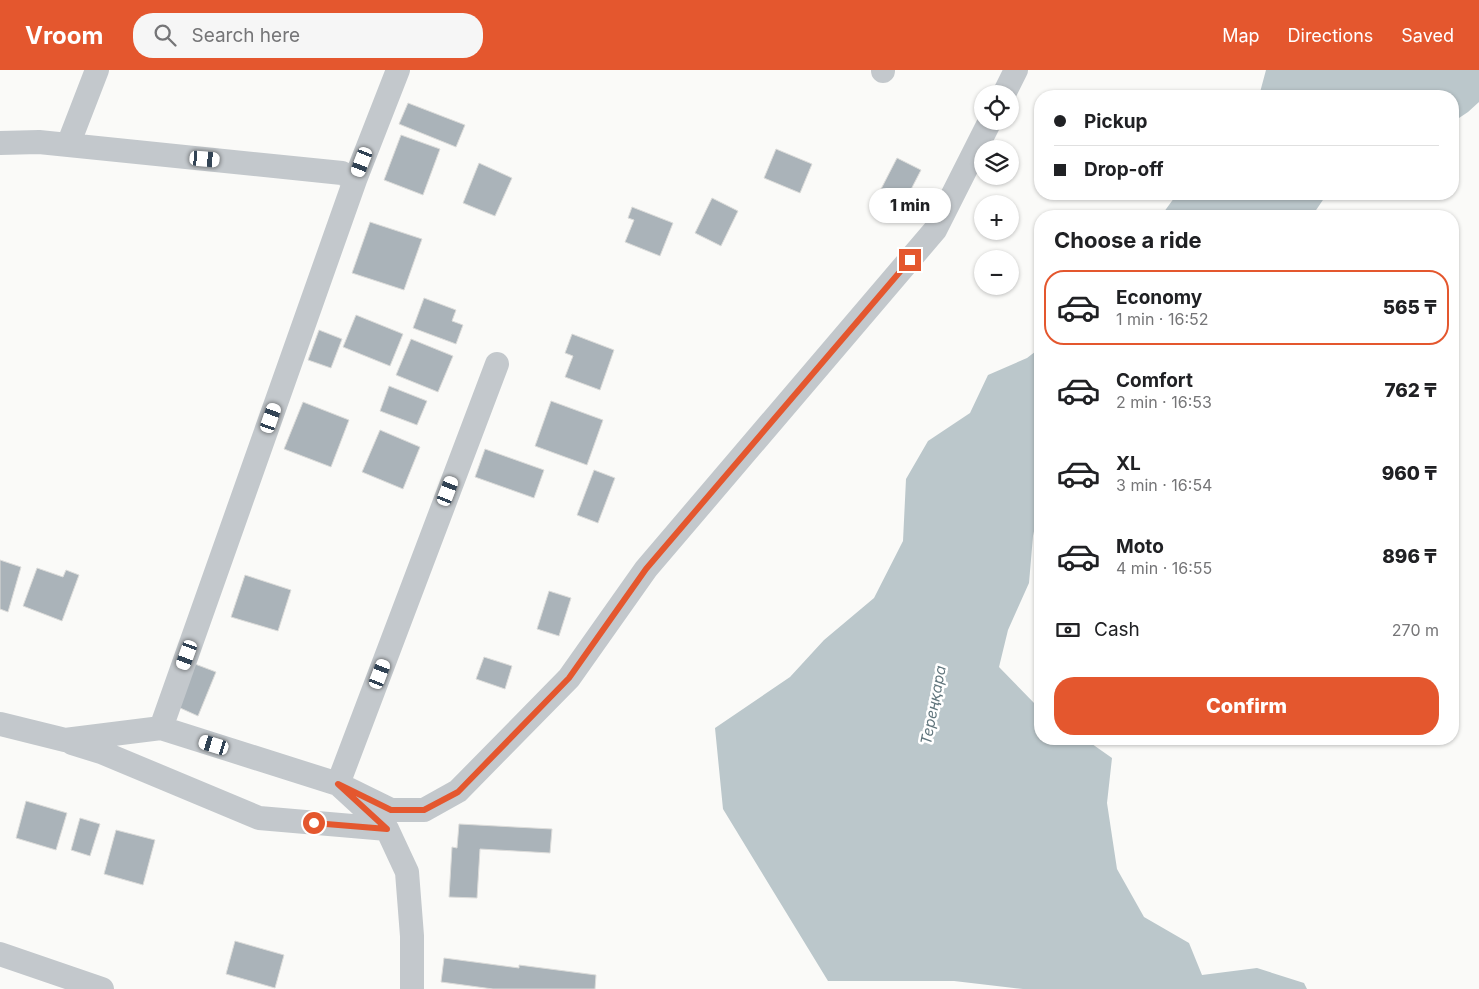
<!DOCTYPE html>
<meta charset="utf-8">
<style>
:root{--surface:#fff;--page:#f6f6f6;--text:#202124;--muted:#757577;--line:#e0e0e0;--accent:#e4572e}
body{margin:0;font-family:Inter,sans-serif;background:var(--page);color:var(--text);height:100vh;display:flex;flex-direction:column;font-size:19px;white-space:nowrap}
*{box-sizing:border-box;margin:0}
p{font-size:16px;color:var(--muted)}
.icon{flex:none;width:28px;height:28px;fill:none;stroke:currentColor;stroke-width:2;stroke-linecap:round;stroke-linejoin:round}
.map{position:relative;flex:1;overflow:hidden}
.side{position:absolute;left:1034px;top:140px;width:425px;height:535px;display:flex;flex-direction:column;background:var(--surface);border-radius:20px;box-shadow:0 1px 4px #0004}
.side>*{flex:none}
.guide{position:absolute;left:1034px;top:20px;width:425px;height:110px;border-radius:20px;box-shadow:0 1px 4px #0004;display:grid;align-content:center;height:110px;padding:0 20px;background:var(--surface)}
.fabs{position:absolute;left:974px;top:15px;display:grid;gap:10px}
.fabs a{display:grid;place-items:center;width:45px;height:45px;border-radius:50%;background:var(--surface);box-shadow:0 1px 4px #0004;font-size:25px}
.end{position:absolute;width:22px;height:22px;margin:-11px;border:6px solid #e4572e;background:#fff;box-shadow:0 0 0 2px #fff}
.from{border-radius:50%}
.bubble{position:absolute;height:35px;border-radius:18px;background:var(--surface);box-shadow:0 1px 4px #0004;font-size:16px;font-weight:800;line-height:35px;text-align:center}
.car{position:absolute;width:15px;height:30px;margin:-15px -8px;border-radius:6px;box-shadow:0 0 4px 1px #0007;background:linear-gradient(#fff 24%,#345 0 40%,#fff 0 76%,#345 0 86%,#fff 0)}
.guide b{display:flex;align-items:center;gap:18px;height:48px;font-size:19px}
.guide b+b{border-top:1px solid var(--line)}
.guide i{width:12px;height:12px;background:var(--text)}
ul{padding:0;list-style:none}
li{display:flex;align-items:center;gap:15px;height:75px;margin:0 10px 8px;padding:0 10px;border:2px solid transparent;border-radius:20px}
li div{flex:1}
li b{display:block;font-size:19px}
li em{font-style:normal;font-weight:800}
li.on{border-color:var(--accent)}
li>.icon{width:45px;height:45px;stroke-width:1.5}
h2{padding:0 20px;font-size:22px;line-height:60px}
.pay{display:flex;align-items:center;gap:12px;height:55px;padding:0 20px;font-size:19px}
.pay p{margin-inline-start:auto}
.action{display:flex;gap:10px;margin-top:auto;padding:10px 20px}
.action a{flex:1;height:58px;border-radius:20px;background:var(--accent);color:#fff;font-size:20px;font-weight:800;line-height:58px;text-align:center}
header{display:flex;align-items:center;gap:30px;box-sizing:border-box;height:70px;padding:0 25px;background:var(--accent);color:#fff}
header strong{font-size:24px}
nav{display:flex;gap:28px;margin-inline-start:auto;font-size:18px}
.search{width:350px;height:45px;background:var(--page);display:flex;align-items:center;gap:12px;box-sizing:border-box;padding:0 18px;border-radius:20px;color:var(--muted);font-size:19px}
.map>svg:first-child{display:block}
.water{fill:#bbc7cb}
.building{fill:#aab3b9;stroke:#dcdcda}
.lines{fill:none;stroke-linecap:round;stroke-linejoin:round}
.minor{stroke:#c3c8cc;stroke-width:24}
.route{stroke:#e4572e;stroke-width:6}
.labels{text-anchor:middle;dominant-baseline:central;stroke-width:5;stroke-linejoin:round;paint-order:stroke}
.water-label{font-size:15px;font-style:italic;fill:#60757c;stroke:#fff}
</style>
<header>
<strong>Vroom</strong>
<div class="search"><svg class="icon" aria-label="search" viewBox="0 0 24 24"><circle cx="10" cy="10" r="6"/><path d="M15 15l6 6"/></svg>Search here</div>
<nav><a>Map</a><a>Directions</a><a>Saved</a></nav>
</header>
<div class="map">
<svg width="1479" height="919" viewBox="0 0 1479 919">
<rect width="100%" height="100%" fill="#fafaf8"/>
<!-- water -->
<path class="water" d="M1266,0H1479V32L1468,42L1453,52L1452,26H1259Z
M1177,124L1225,126L1226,124H1327L1312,146H1161Z
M1040,278V432L1033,466L1029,513L1008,560L999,597L1035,634L1040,638V669H1085L1112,688L1107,733L1117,799L1144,847L1189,873L1202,905L1257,898L1304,913L1307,919H1023L954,911H828L723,739L715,658L790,607L824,570L874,528L903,471L906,409L928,371L970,343L988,305L1027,288Z"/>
<!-- building -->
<path class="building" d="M408,33L465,55L456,77L399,54Z
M401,65L440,79L423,125L384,110Z
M776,79L812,94L800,123L764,108Z
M897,88L921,100L904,133L880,121Z
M479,93L512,108L495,146L463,133Z
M712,128L738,141L721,176L695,163Z
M632,137L673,153L660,186L625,172L634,150L628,148Z
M370,152L422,169L404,220L352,203Z
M424,228L456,240L452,251L463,255L456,274L413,258Z
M356,245L403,264L390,296L343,277Z
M319,260L342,269L331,298L308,290Z
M572,264L614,280L600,320L565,307L573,286L565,283Z
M411,269L453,286L438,322L396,305Z
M389,316L427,331L417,355L380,341Z
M551,331L603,350L587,395L535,376Z
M303,332L349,350L331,397L284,379Z
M380,360L420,377L403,419L362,402Z
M485,379L544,400L534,428L475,407Z
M594,400L615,408L598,453L577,445Z
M0,490L21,497L8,542L0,539Z
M37,498L63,507L66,500L79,505L62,551L23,536Z
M245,505L291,520L278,561L231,547Z
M549,521L571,528L559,566L537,559Z
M484,587L512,596L505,619L476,609Z
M195,594L216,602L198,646L178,637Z
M26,731L67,743L56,780L16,768Z
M80,748L100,754L90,786L71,780Z
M459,754L552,759L550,783L480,779L477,828L449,827L452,777L457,778Z
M116,760L155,770L143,815L104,804Z
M235,871L284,885L275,918L226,904Z
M444,888L519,898V895L596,905L595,919H493L441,912Z"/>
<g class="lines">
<!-- minor -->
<path class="minor" d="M883,1V0
M1004,24L1016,0
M0,73L39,72L342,103L355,110
M68,75L97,0
M497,294L338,714L391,740H424L458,721L569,608L646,499L935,160L990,51
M0,654L65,670L161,658L338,714L387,759L407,802L412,866V919
M161,658L355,110L398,0
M72,673L101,682L259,748L387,759
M0,884L102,919"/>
</g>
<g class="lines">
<!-- route -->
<path class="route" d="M314,753L387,759L338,714L391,740H424L458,722L569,608L646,499L910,190"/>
</g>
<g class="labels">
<!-- water labels -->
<g class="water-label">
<text transform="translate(933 635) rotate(-79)">Тереңқара</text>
</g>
</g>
</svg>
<div class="fabs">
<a><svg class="icon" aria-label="locate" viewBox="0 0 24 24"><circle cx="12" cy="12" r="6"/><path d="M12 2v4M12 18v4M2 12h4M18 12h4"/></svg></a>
<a><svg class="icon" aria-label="layers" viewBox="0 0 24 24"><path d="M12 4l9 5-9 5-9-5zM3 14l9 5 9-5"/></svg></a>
<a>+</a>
<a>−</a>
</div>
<i class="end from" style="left:314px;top:753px"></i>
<i class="end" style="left:910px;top:190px"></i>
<div class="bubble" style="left:869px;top:118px;width:82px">1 min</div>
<i class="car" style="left:205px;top:89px;rotate:95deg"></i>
<i class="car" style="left:362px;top:92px;rotate:201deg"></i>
<i class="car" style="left:271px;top:348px;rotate:19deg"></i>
<i class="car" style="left:448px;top:421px;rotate:21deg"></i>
<i class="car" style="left:187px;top:585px;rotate:200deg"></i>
<i class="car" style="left:380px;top:604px;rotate:21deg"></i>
<i class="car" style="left:214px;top:675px;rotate:287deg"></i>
<div class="guide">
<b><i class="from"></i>Pickup</b>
<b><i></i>Drop-off</b>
</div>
<section class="side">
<h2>Choose a ride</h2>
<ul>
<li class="on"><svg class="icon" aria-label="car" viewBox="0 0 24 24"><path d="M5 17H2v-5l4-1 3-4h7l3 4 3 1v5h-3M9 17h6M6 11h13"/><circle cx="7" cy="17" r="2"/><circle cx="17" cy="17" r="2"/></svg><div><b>Economy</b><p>1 min · 16:52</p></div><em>565 ₸</em></li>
<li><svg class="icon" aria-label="car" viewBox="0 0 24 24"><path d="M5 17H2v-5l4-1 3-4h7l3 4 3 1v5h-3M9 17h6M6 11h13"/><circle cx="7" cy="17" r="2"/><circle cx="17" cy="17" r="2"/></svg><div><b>Comfort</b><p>2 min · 16:53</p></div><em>762 ₸</em></li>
<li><svg class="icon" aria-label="car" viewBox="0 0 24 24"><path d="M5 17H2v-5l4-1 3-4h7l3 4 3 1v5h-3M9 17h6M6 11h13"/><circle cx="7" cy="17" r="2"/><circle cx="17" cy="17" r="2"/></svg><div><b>XL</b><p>3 min · 16:54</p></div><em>960 ₸</em></li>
<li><svg class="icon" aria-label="car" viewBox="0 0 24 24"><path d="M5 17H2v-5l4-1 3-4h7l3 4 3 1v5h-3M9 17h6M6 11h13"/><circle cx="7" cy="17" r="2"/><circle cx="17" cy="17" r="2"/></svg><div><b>Moto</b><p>4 min · 16:55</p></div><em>896 ₸</em></li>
</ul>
<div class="pay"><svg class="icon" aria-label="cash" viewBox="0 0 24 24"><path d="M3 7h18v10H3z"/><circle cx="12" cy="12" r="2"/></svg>Cash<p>270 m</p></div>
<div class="action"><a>Confirm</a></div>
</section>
</div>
